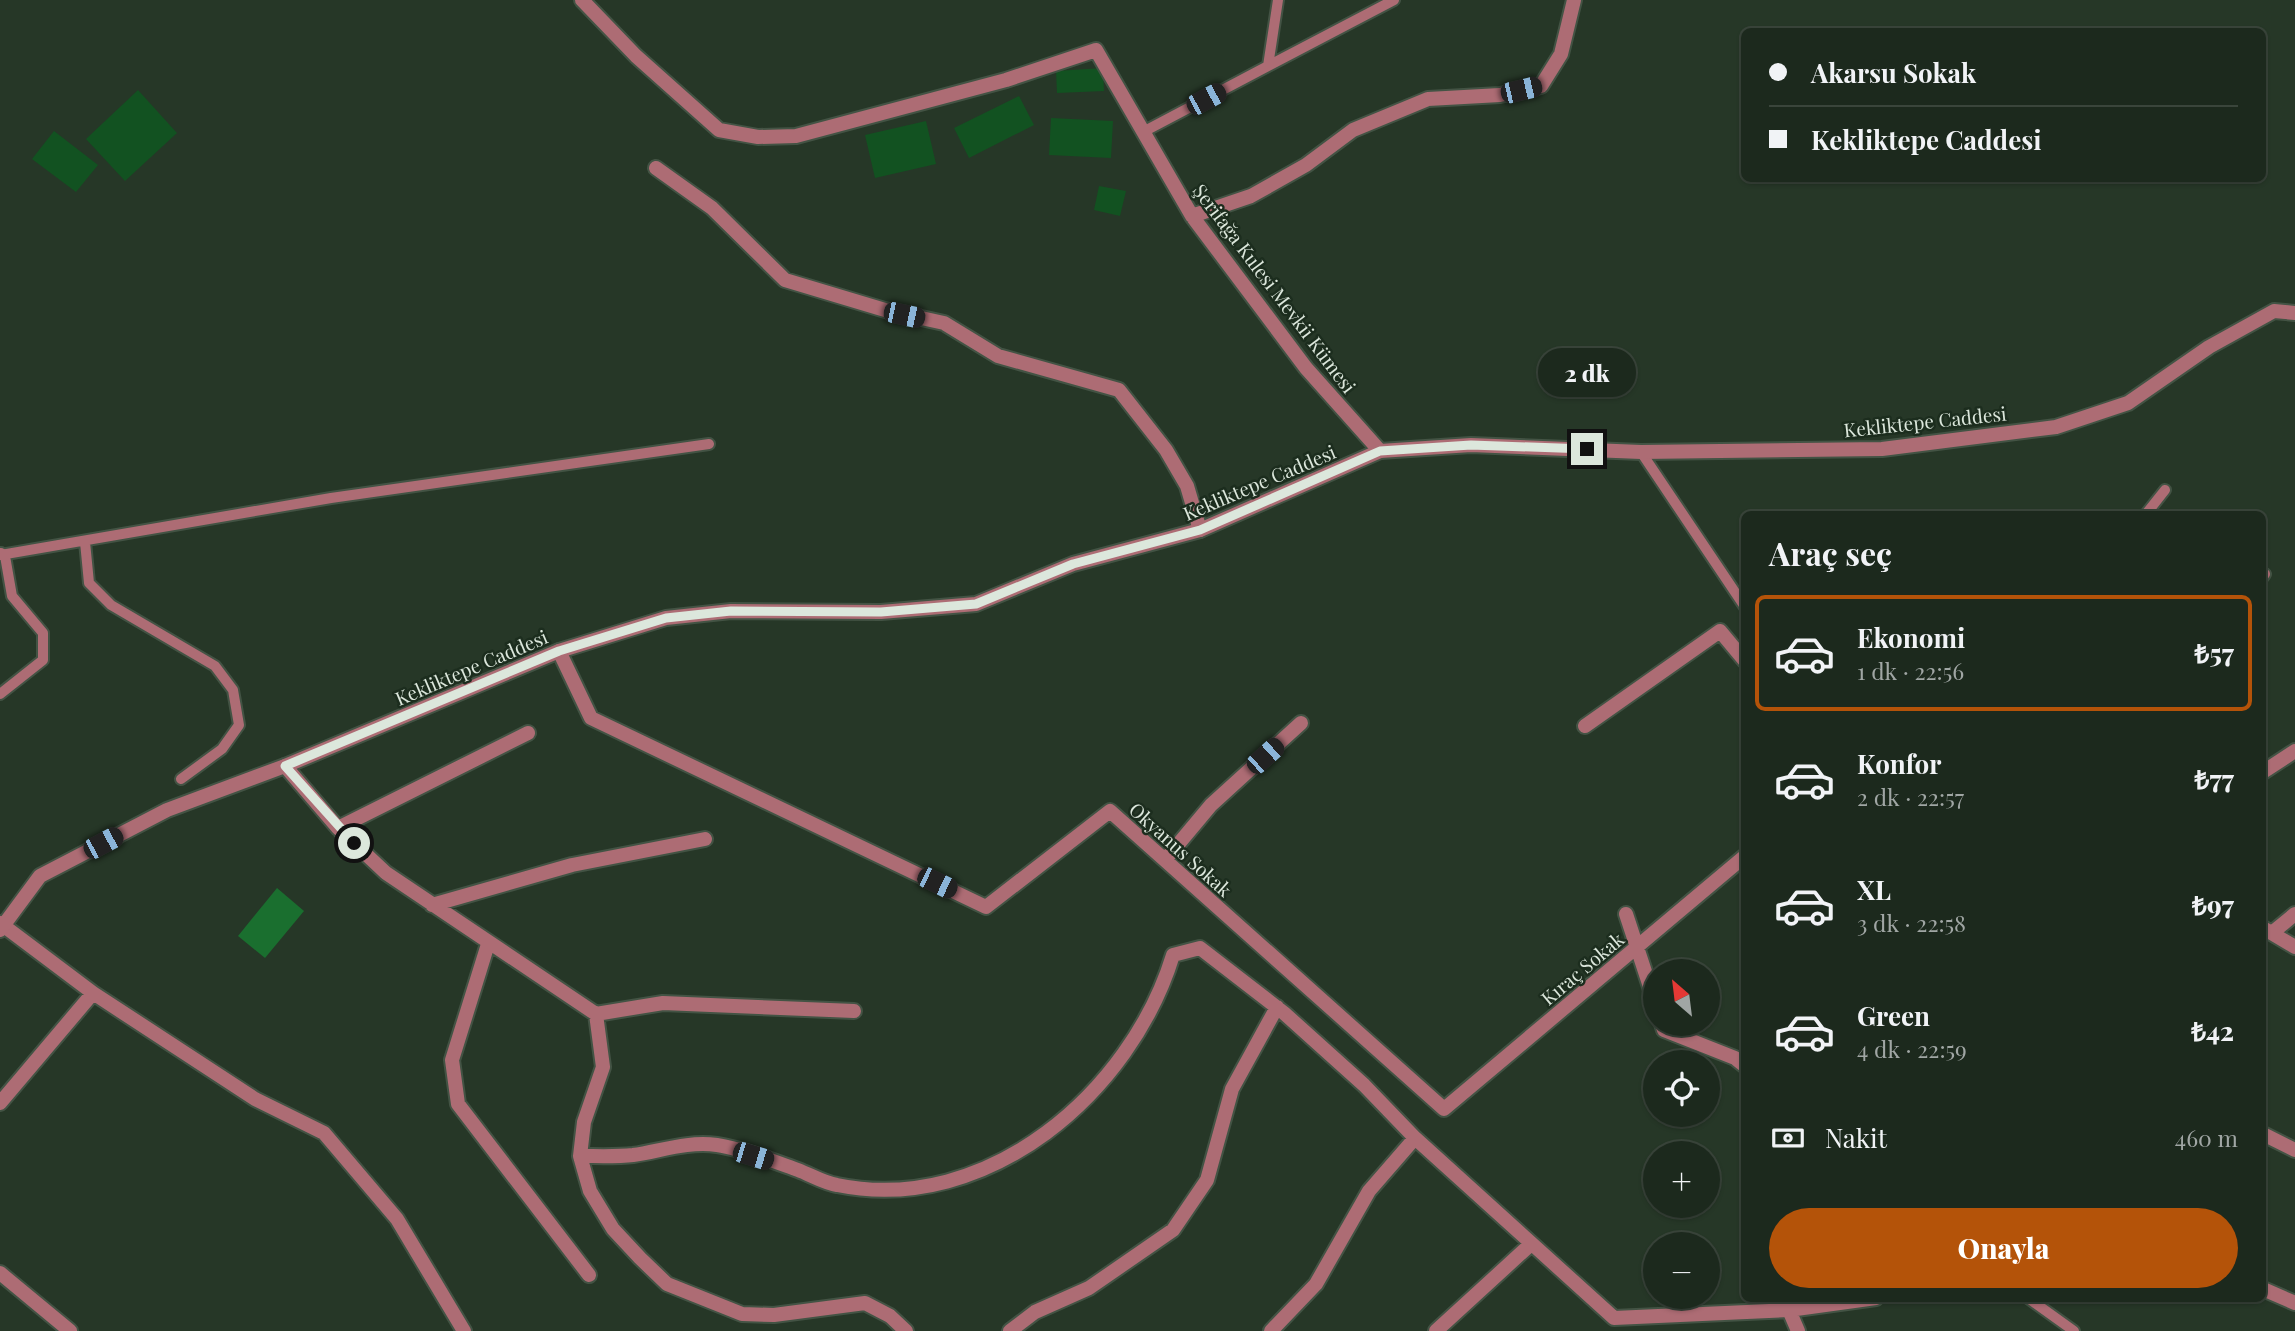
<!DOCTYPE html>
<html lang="tr">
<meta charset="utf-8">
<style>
:root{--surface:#1c291d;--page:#253126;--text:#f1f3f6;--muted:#a0a6a4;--line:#3a453b;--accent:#b45309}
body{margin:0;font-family:"Playfair Display",serif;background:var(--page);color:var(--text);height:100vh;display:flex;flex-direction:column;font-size:26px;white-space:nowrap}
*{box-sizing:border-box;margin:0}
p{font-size:23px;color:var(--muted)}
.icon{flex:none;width:38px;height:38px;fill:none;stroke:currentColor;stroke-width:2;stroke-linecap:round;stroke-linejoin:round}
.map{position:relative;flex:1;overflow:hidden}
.side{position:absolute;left:1741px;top:511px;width:525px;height:791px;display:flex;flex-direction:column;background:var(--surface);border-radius:10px;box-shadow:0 2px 5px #0004,0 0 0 2px var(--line)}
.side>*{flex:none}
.top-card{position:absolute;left:1741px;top:28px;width:525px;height:154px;border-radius:10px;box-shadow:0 2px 5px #0004,0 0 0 2px var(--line);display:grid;align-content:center;height:154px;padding:0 28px;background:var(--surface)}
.needle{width:46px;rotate:332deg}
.controls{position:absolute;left:1643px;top:959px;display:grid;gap:14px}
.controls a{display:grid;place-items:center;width:77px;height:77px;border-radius:50%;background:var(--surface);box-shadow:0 2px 5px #0004,0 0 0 2px var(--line);font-size:35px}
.end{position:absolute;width:32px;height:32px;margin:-16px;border:9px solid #dce7dc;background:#111;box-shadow:0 0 0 4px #111}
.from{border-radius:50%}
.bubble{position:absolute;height:49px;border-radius:24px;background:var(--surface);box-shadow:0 2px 5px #0004,0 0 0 2px var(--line);font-size:23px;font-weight:800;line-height:49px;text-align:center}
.car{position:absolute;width:21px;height:42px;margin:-21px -10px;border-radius:9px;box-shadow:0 0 5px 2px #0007;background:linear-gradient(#222 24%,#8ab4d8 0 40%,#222 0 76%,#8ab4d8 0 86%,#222 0)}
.top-card b{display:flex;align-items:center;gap:24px;height:66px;font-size:26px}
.top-card b+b{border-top:2px solid var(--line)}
.top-card i{width:18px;height:18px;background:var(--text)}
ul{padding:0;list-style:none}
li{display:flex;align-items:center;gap:21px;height:116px;margin:0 14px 10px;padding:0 14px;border:4px solid transparent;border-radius:10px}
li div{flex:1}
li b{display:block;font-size:26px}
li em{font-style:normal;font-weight:800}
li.on{border-color:var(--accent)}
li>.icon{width:63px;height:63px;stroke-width:1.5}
h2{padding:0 28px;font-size:32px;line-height:84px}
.pay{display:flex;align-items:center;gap:18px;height:77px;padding:0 28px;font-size:26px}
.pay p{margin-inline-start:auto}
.cta{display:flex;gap:14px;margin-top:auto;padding:14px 28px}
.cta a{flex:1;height:80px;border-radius:42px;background:var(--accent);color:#fff;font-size:28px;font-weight:800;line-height:80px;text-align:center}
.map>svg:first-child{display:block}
.water{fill:#1a6f2f}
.building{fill:#125221}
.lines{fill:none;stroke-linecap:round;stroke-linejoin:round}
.service-casing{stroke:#435344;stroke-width:14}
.minor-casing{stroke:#435344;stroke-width:18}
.tertiary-casing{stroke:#435344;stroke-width:18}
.service{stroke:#ad6c74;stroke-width:10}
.minor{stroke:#ad6c74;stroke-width:14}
.tertiary{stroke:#ad6c74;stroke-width:14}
.route{stroke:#dce7dc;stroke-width:9}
.labels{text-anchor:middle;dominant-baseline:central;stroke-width:5;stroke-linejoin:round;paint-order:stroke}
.street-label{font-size:19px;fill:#dce7dc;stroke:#1c2d1e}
</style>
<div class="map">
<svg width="2295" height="1331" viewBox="0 0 2295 1331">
<rect width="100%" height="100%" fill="#263727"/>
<!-- water -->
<path class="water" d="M277,888L304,911L265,958L238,936Z"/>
<!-- building -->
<path class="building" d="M1103,68L1104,91L1057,93L1056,71Z
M138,90L177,133L125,181L86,139Z
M1019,96L1034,125L969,158L954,128Z
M1051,118L1113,121L1111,158L1049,155Z
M926,121L936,164L875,178L865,135Z
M54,131L98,165L76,192L32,159Z
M1099,186L1126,191L1120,216L1094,210Z"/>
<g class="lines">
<!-- service casing -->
<g class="service-casing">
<path id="service" d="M1268,66L1394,0
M1143,132L1268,66L1278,0
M1641,452L1745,607
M2146,514L2165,490
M85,542L89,583L111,605L215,666L233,690L239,725L222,749L181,779
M0,555L331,498L709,444
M2263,577L2265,574
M0,694L43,660V633L12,596L5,556L1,553
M2028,1298L2074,1331"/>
</g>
<!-- minor casing -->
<g class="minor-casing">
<path id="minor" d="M582,0L636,56L719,130L758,137L796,136L1006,80L1096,50L1192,216L1306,368L1380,451
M656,168L712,208L785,280L885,310L944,323L998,356L1119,390L1166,450L1187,486L1200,530
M1192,216L1251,196L1306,165L1353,130L1428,99L1500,95L1541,86L1561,54L1574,0
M559,651L591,718L986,907L1110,811L1444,1109L1745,856
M1585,726L1720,631L1745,661
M285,766L338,828L386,873L596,1014L663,1003L854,1011
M2263,772L2295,751
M338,828L528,733
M1165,860L1211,805L1301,723
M432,905L572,865L705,839
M1626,914L1656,1005
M0,923L93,993L255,1099L324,1133L397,1219L464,1331
M2263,928L2295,947
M2272,933L2295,914
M488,944L452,1060L458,1104L589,1275
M596,1014L603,1067L584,1122L580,1156L590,1191L613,1229L640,1258L667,1284L742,1314L774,1315L865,1303L890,1316L906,1331
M1662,1024L1664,1030L1735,1058L1745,1066
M0,1103L93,993
M2263,1134L2295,1150
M580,1156C597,1156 616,1157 633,1155C661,1151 687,1141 717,1145C743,1149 773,1161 798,1170C811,1175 824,1183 837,1185C988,1216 1131,1092 1173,955L1200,948L1284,1013L1364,1085L1415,1138L1614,1318
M0,1273L70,1331
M2263,1289L2295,1303
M1789,1310L1876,1298
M1614,1318L1789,1310L1798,1331
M1010,1331L1035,1312L1089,1288L1173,1230L1207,1180L1232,1089L1277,1007
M1271,1331L1316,1284L1369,1191L1415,1138
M1436,1331L1531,1244"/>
</g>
<!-- tertiary casing -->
<g class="tertiary-casing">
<path id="tertiary" d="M0,930L40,876L167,810L285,766L559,651L666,618L731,611L881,612L976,604L1073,564L1200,530L1380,451L1471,445L1641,452L1882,449L2056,427L2128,403L2209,347L2274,311L2295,313"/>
</g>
<!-- service -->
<use href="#service" class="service"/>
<!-- minor -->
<use href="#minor" class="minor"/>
<!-- tertiary -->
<use href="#tertiary" class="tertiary"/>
</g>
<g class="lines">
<!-- route -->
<path class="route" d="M354,843L285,766L559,651L666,618L731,611L881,612L976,604L1073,564L1200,530L1380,451L1471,445L1587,449"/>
</g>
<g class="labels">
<!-- street labels -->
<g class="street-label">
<text transform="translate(1275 288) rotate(53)">Şerifağa Kulesi Mevkii Kümesi</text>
<text transform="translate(1925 421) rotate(-6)">Kekliktepe Caddesi</text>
<text transform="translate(1259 482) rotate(-23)">Kekliktepe Caddesi</text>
<text transform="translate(471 667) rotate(-23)">Kekliktepe Caddesi</text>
<text transform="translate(1181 849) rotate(42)">Okyanus Sokak</text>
<text transform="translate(1582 968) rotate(-40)">Kıraç Sokak</text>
</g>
</g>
</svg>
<div class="controls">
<a><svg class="needle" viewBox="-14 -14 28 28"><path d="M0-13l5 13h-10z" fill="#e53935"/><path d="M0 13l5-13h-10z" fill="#a0a6a4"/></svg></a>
<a><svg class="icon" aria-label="locate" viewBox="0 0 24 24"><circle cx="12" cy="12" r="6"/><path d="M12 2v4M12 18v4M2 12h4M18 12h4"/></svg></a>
<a>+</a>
<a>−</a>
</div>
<i class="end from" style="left:354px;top:843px"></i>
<i class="end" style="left:1587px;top:449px"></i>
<div class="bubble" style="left:1538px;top:348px;width:98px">2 dk</div>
<i class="car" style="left:1521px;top:90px;rotate:77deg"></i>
<i class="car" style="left:1206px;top:99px;rotate:62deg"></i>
<i class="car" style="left:904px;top:315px;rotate:102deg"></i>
<i class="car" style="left:1265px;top:756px;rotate:48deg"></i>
<i class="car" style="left:103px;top:843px;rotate:62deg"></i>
<i class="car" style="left:937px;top:883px;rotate:116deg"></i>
<i class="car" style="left:753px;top:1156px;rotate:107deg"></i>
<div class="top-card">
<b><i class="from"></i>Akarsu Sokak</b>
<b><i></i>Kekliktepe Caddesi</b>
</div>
<section class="side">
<h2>Araç seç</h2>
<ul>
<li class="on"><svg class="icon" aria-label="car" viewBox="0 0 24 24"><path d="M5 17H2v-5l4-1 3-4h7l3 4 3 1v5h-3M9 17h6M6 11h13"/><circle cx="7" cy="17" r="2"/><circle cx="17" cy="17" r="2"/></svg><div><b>Ekonomi</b><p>1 dk · 22:56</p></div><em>₺57</em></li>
<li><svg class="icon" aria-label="car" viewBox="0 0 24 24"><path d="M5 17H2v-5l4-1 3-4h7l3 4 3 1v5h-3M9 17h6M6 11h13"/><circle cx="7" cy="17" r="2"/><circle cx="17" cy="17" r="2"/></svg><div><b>Konfor</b><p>2 dk · 22:57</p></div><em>₺77</em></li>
<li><svg class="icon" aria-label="car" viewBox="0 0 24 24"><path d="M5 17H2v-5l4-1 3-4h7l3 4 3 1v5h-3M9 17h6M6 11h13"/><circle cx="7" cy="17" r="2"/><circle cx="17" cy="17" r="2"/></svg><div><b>XL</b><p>3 dk · 22:58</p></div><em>₺97</em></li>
<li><svg class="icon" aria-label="car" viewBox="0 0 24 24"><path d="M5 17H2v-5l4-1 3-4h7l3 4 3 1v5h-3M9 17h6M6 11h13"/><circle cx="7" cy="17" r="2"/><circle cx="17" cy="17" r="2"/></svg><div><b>Green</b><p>4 dk · 22:59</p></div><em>₺42</em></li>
</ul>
<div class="pay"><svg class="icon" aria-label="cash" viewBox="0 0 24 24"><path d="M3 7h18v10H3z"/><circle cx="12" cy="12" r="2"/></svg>Nakit<p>460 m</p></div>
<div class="cta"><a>Onayla</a></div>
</section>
</div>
